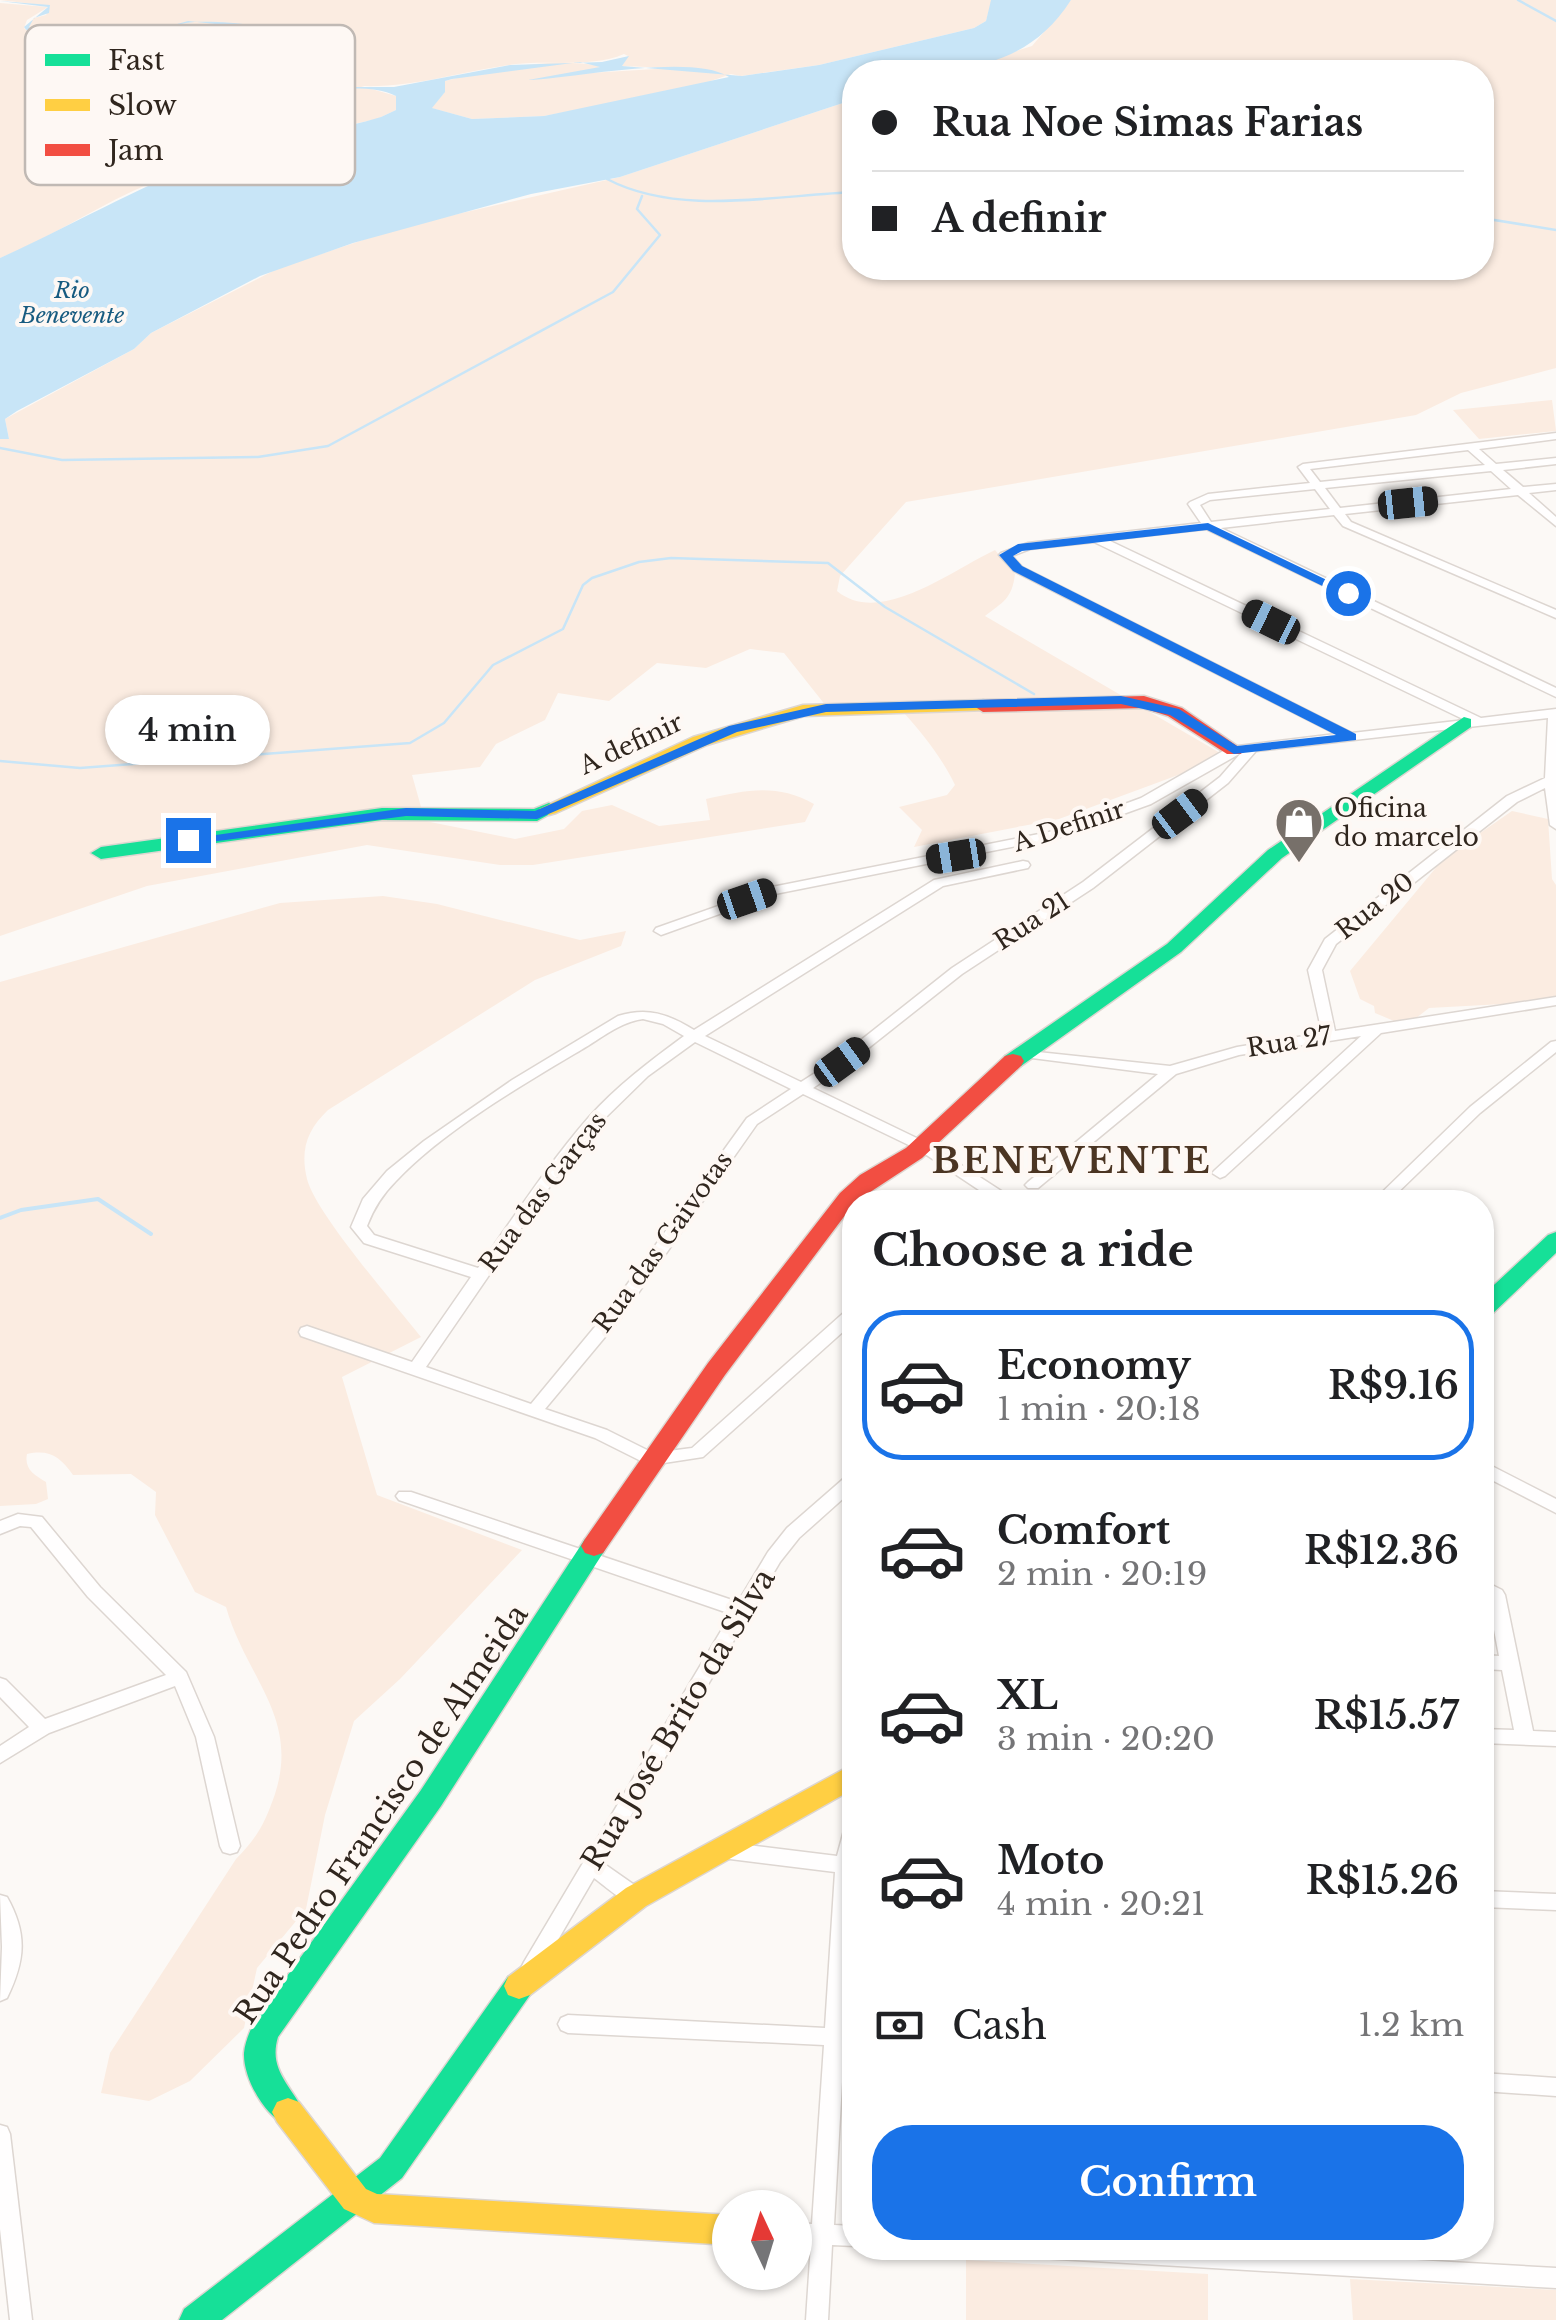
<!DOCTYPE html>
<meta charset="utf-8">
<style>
:root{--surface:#fff;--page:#f2f2f2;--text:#202124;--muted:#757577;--line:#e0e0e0;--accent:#1a73e8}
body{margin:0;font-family:"Libre Baskerville",serif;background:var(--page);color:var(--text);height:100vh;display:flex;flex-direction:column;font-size:38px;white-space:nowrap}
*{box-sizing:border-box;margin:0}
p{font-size:32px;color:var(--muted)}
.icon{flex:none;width:55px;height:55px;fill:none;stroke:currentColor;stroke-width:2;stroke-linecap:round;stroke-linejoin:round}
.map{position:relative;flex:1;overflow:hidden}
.details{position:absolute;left:842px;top:1190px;width:652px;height:1070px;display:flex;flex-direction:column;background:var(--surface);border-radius:40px;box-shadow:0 2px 8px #0004}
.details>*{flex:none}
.top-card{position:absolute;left:842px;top:60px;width:652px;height:220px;border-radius:40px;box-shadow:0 2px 8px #0004;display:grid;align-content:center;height:220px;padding:0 30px;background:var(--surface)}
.needle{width:65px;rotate:356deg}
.tools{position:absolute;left:712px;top:2190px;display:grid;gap:20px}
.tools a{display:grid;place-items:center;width:100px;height:100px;border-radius:50%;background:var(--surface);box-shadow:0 2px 8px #0004;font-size:50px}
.end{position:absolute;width:45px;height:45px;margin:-22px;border:12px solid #1a73e8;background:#fff;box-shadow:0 0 0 5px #fff}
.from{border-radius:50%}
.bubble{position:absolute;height:70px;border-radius:35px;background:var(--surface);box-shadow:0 2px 8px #0004;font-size:32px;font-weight:600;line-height:70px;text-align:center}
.car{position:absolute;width:30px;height:60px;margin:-30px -15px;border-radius:12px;box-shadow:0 0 8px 2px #0007;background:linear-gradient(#222 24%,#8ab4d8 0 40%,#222 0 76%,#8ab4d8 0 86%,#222 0)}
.top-card b{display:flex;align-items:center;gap:35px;height:95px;font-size:38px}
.top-card b+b{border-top:2px solid var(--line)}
.top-card i{width:25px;height:25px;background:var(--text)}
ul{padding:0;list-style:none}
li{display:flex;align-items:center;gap:30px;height:150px;margin:0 20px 15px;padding:0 10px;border:5px solid transparent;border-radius:40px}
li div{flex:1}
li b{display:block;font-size:38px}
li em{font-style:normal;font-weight:600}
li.current{border-color:var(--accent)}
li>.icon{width:90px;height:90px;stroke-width:1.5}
h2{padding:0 30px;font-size:45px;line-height:120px}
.pay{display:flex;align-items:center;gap:25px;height:110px;padding:0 30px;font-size:38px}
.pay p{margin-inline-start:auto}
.primary-button{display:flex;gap:20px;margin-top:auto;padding:20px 30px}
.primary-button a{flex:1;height:115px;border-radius:40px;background:var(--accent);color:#fff;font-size:40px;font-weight:600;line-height:115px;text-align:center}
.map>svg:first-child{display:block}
.green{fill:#fbece1}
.water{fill:#c8e5f7;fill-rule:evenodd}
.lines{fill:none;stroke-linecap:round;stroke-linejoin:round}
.stream-far1{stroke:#c8e5f7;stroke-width:2.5}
.stream{stroke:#c8e5f7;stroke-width:4}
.street-casing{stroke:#ddd6d1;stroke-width:3}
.fast-casing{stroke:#ddd6d1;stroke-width:3}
.slow-casing{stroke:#ddd6d1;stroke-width:3}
.jam-casing{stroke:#ddd6d1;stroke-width:3}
.street{fill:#fffefe;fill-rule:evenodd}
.fast{fill:#16e098;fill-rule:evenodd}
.slow{fill:#ffcf43;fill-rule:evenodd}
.jam{fill:#f24e42;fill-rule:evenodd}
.route{fill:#1a73e8}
.labels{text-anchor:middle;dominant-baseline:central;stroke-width:8;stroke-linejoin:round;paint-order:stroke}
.far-water-label{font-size:22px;font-style:italic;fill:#175b80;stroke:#fef8f4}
.street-label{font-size:25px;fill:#30261e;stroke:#fef8f4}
.poi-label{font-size:25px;fill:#30261e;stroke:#fef8f4;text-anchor:start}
.near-street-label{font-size:30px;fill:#30261e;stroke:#fef8f4}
.district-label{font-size:35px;font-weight:bold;letter-spacing:2.5px;fill:#4b3523;stroke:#fef8f4}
.key{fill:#fef8f4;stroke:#c0b9b4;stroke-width:2.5}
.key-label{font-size:28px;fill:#30261e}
</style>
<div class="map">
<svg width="1556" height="2320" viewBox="0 0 1556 2320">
<rect width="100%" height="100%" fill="#fcf9f6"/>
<!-- green -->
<path class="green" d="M0,0H991V3L986,21L974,28L819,65L741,76L731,74L685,90L544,116L472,119L431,108L444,93L445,81C494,68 551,57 601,66L589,73L672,68L622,66L628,56L624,54C592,68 550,60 516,64C463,71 414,88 361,86L396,96V110L377,119C300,136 226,151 153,182C100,204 53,237 0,258V3L48,7L27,20L24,28C64,63 145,33 189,23L116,41L51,38L28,27L34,18L46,15L50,6Z
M1071,0H1556V368L1461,393L1416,415L906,502L840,576L837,591C880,627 952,570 995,550L1015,574C1012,599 1003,602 985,616L1227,757L1059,819L914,847L922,830L899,807L947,795L955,785C942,758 923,734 903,712L826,706L784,653L750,649L706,668L657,663L609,701L558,693L545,720L496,744L480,767L412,775L425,821L515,839L564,829L582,811L612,805L659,826L710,820L706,799C746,790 777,783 814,804L805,822L533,865H500L367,845L147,886L0,936V439H9L5,419L134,349L151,333L279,268L405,226L620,177L855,99V268H1482V72H950L1032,46Z
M1552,400L1556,431L1479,439L1453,410Z
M1512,811L1548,819L1552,879L1556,885V1001L1429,1008L1406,1026L1375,1013L1374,1006L1360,999L1350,971L1444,858Z
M383,896L437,904L580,940L626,931L621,946L535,980L328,1110C307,1130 300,1150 307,1179C316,1214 395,1304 421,1337L342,1377L377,1495L522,1550L400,1679L354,1721L325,1815L306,1909L257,1968L244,2028L190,2081L149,2101L101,2093L110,2053L236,1859C257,1838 265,1823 275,1794C300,1717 246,1678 226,1607L195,1592L155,1515L156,1492L131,1474L73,1475C60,1457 50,1449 27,1454C24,1469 34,1475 46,1482L48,1499L36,1504L0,1506V982L280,903Z
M966,2260L1208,2274V2320H966Z
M1350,2279L1556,2290V2320H1353Z"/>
<!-- water -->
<path class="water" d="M991,0H1071C1021,79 938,72 855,72V99L620,177L531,194L353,243L260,276L151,333L134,349L17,411L5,419L9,439H0V258C77,223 150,180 231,152C279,136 332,132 381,117L396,110V96C357,76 287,106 261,75L264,68L305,43C291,25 210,19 186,23C168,26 152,36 135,40C112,46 36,46 24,27L48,7L0,1L50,5L49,13L34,18L29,27L51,38L116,41L188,21L296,33L310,43L268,68L269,79L287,87H394L510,65L602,62L629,56L622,66L742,76L819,65L974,28L986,21ZM580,62L600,67L528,80C573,79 691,53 729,77L544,116L472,119L432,108L445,92V81L452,79Z"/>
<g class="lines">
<!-- stream-far1 -->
<path class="stream-far1" d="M1518,0L1556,21
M607,179C679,217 777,195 855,192
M1482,218L1556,230
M0,448L62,460L258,457L328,446L613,292L660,235L637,209L642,196
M0,761L80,768L410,743L444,723L493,665L563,629L583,585L592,578L639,562L671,558L828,563L885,607L1034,694"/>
<!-- stream -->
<path class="stream" d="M0,1218L21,1210L98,1199L151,1234"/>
<!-- street casing -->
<g class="street-casing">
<path id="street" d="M1556,433V439L1479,449L1496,464L1556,458V464L1503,470L1523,487L1556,484V490L1529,493L1556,517V526L1518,495L1345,514L1351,522L1556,610V618L1343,526L1334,515L1221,528L1556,688V697L1206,529L1108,540L1481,718L1556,709V829L1550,825L1545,788L1517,802L1336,944L1322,970L1335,1031L1556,997V1005L1381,1033L1225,1176L1220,1178L1212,1173L1215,1170L1361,1036L1239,1055L1176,1074L1038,1188H1028L1025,1185L1028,1182L1158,1074L1024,1057L1017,1053L1019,1050L1170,1066L1237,1047L1322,1033L1308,970L1325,939L1507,796L1545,778L1548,718L1256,751L1228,783L1093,888L962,974L847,1065L813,1088L929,1144L1012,1198L1014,1202H997L919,1150L803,1094L757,1124L620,1319L545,1409L607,1430L653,1453L692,1448L849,1308L855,1307V1321L703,1457L651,1465L645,1463L595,1438L301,1336L299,1332L301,1328L307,1326L412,1362L471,1277L364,1243L351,1227L363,1199L387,1171L424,1141L512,1080L618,1016C648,1007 668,1014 694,1030L934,880L1023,861L1028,862L1030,865L1028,868L943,886L705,1036L801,1082L837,1059L952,968L1083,882L1220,777L1241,753L1151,804L1057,838L775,894L661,935L654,931L656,928L772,887L1049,832L1141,798L1230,747L1336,734L1014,571L999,555L1001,553L1028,543L1201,523L1188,504L1190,502L1208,494L1310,483L1298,467L1303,464ZM1468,450L1485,465L1320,482L1310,469ZM1491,471L1511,489L1340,508L1325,488ZM1315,489L1330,509L1211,522L1200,505L1210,500ZM1094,542L1465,720L1352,733L1022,567L1012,556L1030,549ZM643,1019L663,1024L684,1036C650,1061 617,1086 589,1117C548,1164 514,1217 478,1268L374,1235L367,1226C374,1208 382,1195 396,1181C443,1131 522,1085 581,1050C600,1039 620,1022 643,1019ZM695,1042L791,1089L747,1118L608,1311L531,1404L426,1367L553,1182L601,1122L648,1076Z
M1556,1041V1052L1480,1113L1388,1202H1372L1470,1107L1551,1042Z
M1482,1461L1556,1499V1513L1482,1475Z
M855,1472V1488L799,1538L780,1562L603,1863L643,1891L646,1897L643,1903C626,1907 608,1888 594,1878L538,1974L531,1976L524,1974L521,1968L524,1962L731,1614L399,1500L396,1496L399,1492H411L738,1602L768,1552L787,1528L849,1474Z
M18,1514L42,1517L100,1587L186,1672L214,1737L240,1846L237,1852L230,1854L223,1852L220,1846L196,1737L175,1686L49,1733L0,1763V1746L29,1727L0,1697V1678L6,1680L45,1719L166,1675L88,1597L31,1527L20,1526L0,1534V1521Z
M1482,1580L1502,1590L1505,1595L1533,1731L1556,1732V1746L1482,1743V1729L1514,1730L1502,1670L1482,1669V1655L1499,1656L1488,1598L1482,1595Z
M855,1813V1873L845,2029H855V2047L844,2046L834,2225L855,2226V2246L832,2245L828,2320H806L811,2244L795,2243V2223L812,2224L824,2045L568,2033L561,2030L558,2024L561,2018L568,2015L825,2028L835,1872L722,1858L715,1856L712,1850L715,1844L722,1842L837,1856L848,1816Z
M1482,1891L1556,1894V1910L1482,1907Z
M0,1895L7,1897C28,1934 25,1961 7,1998L0,2001L2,1947Z
M1482,2073L1556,2078V2096L1482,2091Z
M0,2125L7,2127L10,2134L32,2320H10L0,2229Z
M1030,2248H1205L1556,2268V2288L1041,2258L1033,2255Z"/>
</g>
<!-- fast casing -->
<g class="fast-casing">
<path id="fast" d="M1464,717L1471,719V727L1282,858L1181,952L1021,1066H1005L1002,1061L1005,1056L1167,944L1268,850Z
M549,803L559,809L537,821L382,820L101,859L91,853L101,847L382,808L534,809Z
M1556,1232V1253L1490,1316L1482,1318V1296L1548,1235Z
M594,1536L603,1539L607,1546L603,1553L441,1806L278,2037C268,2070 291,2085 304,2112L299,2122L288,2126C265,2117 243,2078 244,2053C245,2042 250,2031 254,2022L421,1790L585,1539Z
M519,1973L530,1977L534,1986L530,1995L402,2178L222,2320H179L184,2309L380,2158L508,1977Z"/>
</g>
<!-- slow casing -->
<g class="slow-casing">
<path id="slow" d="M983,700L989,702V710L804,716L707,745L556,813L549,815L539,809L693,737L803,705Z
M855,1763V1788L646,1906L530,1995L519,1999L508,1995L504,1986L508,1977L626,1888Z
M288,2098L299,2102L366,2189L377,2194L730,2215V2245L374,2223L344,2209L277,2122L272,2112L277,2102Z"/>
</g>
<!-- jam casing -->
<g class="jam-casing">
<path id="jam" d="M1144,696L1182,708L1243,750L1241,754H1227L1168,716L1143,708L983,712L974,706L983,700Z
M1013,1054L1021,1056L1024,1061L1021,1066L922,1158L855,1202L725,1375L603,1553L594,1556L585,1553L581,1546L585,1539L708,1363L840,1193L860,1175L906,1148L1005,1056Z"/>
</g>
<!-- street -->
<use href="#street" class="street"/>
<!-- fast -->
<use href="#fast" class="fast"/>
<!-- slow -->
<use href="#slow" class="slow"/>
<!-- jam -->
<use href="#jam" class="jam"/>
</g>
<!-- route -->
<path class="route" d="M1208,523L1354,593L1343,596L1207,530L1022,551L1013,556L1022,566L1356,734V740L1234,754L1170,715L1121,704L826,712L737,732L537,819L406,816L188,845L181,840L406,808L535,811L729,726L826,704L1121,696L1179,709L1237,746L1336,735L1013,571L999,555L1018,544Z"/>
<!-- icons -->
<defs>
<g id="shop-pin" transform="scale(2.5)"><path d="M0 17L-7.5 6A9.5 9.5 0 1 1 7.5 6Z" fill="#77706a" stroke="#fef8f4"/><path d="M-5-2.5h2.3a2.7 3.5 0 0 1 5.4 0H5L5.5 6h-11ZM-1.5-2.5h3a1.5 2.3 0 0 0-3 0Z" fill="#fff"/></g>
</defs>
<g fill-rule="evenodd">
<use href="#shop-pin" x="1299" y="822"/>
</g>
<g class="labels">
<!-- far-water labels -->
<g class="far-water-label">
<text x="72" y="290">Rio<tspan x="72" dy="25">Benevente</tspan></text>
</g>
<!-- street labels -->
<g class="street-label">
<text transform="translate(631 744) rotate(-25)">A definir</text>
<text transform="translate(1069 826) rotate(-18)">A Definir</text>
<text transform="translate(1375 906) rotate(-38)">Rua 20</text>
<text transform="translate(1032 921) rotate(-33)">Rua 21</text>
<text transform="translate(1289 1042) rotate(-9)">Rua 27</text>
<text transform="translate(543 1192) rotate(-53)">Rua das Garças</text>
<text transform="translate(663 1242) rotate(-54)">Rua das Gaivotas</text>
</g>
<!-- poi labels -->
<g class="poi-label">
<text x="1334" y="808">Oficina<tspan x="1334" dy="29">do marcelo</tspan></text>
</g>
<!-- near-street labels -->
<g class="near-street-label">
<text transform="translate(678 1719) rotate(-59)">Rua José Brito da Silva</text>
<text transform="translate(381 1814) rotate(-56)">Rua Pedro Francisco de Almeida</text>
</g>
<!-- district labels -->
<g class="district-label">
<text x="1072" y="1160">BENEVENTE</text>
</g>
</g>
<!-- legend -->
<rect x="25" y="25" width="330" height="160" rx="15" class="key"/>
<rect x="45" y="54" width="45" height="12" fill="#16e098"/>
<rect x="45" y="99" width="45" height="12" fill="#ffcf43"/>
<rect x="45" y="144" width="45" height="12" fill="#f24e42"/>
<g class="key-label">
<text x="108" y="70">Fast</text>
<text x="108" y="115">Slow</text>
<text x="108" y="160">Jam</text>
</g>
</svg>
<div class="tools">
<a><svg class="needle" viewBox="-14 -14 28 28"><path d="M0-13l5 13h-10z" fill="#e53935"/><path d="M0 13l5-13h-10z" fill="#757577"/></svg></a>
</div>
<i class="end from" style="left:1348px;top:593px"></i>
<i class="end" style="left:188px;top:840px"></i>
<div class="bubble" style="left:105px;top:695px;width:165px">4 min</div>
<i class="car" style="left:1408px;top:503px;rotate:84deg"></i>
<i class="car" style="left:1271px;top:622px;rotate:296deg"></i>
<i class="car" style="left:1180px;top:814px;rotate:53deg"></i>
<i class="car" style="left:956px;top:856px;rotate:261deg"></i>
<i class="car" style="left:747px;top:899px;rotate:71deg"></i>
<i class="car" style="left:842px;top:1062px;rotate:54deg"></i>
<div class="top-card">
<b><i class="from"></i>Rua Noe Simas Farias</b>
<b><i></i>A definir</b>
</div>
<section class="details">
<h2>Choose a ride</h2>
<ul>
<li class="current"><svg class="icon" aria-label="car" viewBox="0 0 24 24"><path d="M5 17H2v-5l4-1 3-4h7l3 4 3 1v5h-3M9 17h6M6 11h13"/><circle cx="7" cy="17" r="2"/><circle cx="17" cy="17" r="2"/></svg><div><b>Economy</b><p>1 min · 20:18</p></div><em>R$9.16</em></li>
<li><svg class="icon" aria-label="car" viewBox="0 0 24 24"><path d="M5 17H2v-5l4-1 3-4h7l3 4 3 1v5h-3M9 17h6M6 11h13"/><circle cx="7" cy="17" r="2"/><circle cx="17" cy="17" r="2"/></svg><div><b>Comfort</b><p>2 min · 20:19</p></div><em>R$12.36</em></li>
<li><svg class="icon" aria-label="car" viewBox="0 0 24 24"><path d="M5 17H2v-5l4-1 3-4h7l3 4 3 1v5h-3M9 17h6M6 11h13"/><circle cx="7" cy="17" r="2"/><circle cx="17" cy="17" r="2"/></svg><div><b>XL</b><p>3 min · 20:20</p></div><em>R$15.57</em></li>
<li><svg class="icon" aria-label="car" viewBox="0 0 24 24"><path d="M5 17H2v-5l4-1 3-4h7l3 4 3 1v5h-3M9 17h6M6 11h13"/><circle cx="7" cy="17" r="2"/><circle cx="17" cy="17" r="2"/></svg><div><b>Moto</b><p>4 min · 20:21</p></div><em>R$15.26</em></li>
</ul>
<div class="pay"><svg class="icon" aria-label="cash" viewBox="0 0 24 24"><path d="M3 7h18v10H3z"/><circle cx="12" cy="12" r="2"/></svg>Cash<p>1.2 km</p></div>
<div class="primary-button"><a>Confirm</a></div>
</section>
</div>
